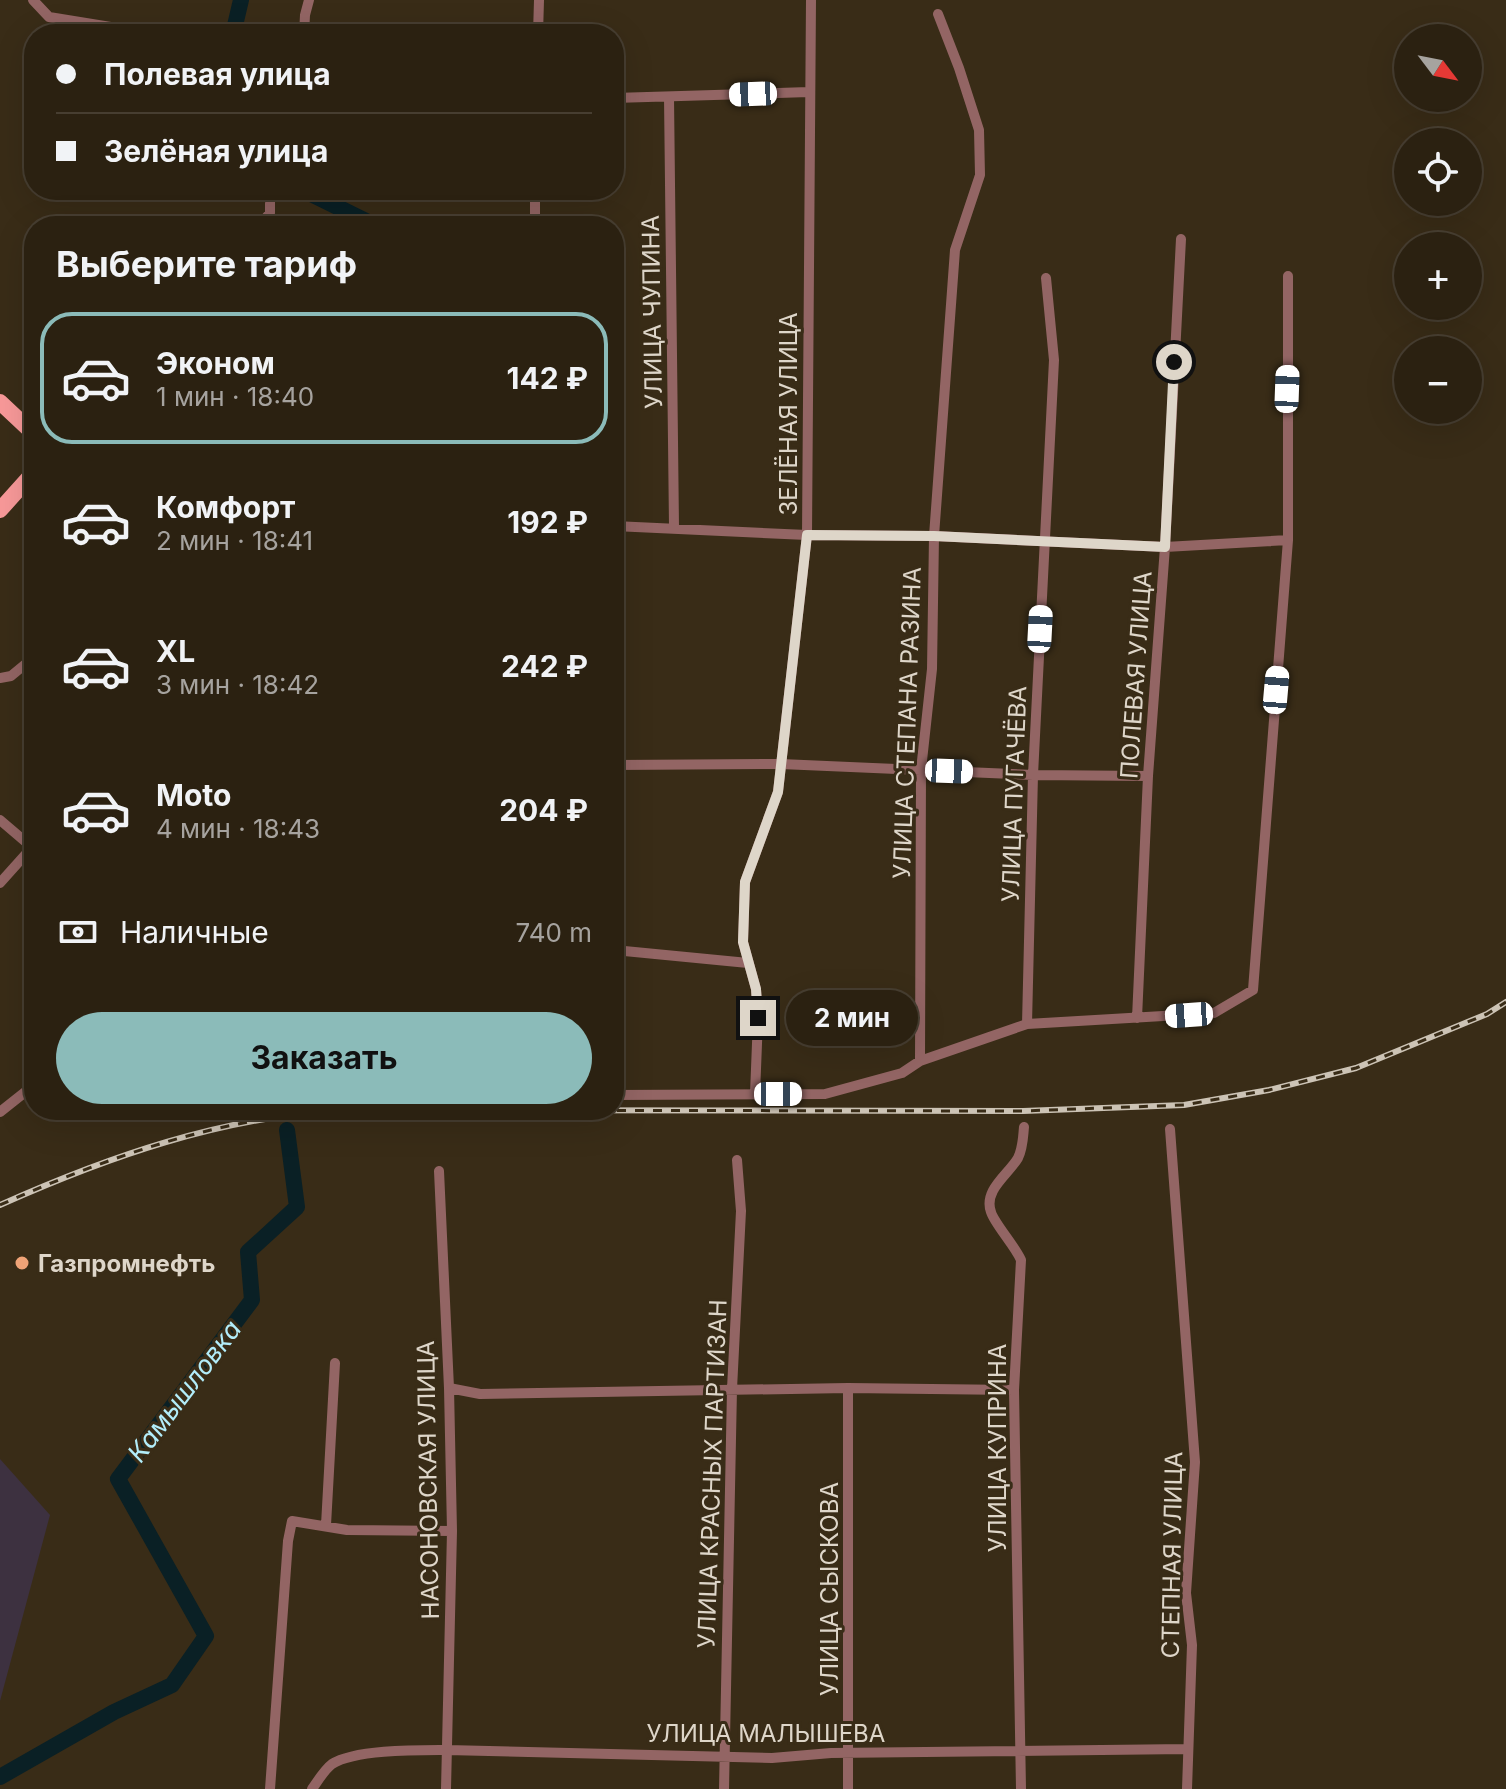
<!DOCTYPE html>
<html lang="ru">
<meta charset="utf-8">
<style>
:root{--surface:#2b2111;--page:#33291a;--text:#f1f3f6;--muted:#a6a39f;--line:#473e31;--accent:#8bbbb9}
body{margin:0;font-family:Inter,sans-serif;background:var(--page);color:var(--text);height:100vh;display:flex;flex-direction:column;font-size:30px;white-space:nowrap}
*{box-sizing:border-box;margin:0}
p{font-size:26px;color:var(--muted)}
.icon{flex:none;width:44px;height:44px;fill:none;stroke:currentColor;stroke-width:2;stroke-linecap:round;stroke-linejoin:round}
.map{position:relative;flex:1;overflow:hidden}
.panel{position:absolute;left:24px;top:216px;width:600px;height:904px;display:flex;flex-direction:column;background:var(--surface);border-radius:32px;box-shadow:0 8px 32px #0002,0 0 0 2px var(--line)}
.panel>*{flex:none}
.banner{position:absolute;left:24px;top:24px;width:600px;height:176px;border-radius:32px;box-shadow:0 8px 32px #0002,0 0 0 2px var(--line);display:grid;align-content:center;height:176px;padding:0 32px;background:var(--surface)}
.needle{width:52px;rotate:122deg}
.fabs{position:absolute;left:1394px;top:24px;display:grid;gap:16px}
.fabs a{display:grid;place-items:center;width:88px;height:88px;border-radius:50%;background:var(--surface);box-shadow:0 8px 32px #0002,0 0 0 2px var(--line);font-size:40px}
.end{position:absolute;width:36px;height:36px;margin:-18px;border:10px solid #ded6c9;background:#111;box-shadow:0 0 0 4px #111}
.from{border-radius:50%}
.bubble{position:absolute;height:56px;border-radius:28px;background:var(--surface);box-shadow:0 8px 32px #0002,0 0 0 2px var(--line);font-size:26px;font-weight:700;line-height:56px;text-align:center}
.car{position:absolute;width:24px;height:48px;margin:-24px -12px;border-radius:10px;box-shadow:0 0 6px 2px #0007;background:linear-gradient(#fff 24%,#345 0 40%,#fff 0 76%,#345 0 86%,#fff 0)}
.banner b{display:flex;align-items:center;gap:28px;height:76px;font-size:30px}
.banner b+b{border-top:2px solid var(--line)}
.banner i{width:20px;height:20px;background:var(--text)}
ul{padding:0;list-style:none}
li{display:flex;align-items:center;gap:24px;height:132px;margin:0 16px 12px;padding:0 16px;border:4px solid transparent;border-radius:32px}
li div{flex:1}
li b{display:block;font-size:30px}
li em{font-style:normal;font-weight:700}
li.selected{border-color:var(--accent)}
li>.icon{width:72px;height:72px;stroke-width:1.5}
h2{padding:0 32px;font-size:36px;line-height:96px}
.pay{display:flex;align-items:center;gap:20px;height:88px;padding:0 32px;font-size:30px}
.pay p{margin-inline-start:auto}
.action{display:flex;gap:16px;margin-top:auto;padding:16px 32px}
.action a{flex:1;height:92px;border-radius:48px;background:var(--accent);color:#111;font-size:32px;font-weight:700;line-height:92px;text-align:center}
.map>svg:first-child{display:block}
.medical{fill:#3d3140}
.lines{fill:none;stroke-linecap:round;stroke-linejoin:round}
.river{stroke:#0a2025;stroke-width:16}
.minor{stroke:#936564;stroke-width:10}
.primary{stroke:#f89999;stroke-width:16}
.rail-casing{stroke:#ccc3b5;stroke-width:6}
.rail{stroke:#392c17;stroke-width:3;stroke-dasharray:9;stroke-linecap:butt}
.route{stroke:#ded6c9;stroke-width:10}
.poi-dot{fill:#efa377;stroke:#392c17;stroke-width:3}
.labels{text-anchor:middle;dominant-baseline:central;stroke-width:6;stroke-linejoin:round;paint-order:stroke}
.street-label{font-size:24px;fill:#ded6c9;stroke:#392c17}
.poi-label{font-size:24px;font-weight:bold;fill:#ded6c9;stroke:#392c17;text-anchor:start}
.water-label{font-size:26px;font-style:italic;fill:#b2edfa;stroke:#392c17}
</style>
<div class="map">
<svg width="1506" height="1789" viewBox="0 0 1506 1789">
<rect width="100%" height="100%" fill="#392c17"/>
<!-- medical -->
<path class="medical" d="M0,1459L50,1515L0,1701Z"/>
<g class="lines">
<!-- river -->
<path class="river" d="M233,34L241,0
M303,190L376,226
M0,1777L114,1712L172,1685L206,1636L118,1479L252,1300L248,1252L297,1207L287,1130"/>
<!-- minor -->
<path class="minor" d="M33,0L49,17L129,30L134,34
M304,34L305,15L309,0
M538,34L539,0
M669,97L674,527
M614,98L809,92
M535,190V226
M259,226L270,213V201L267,194
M614,526L807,535L934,536L1165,547L1288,540
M0,678L11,676L34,657
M614,765L781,764L1033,775L1148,776
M0,820L34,849
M0,883L34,845
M614,950L748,963
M1137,1018L1148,776L1165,547L1181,239
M1027,1024L1033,775L1054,360L1046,278
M920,1061L921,770L932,669L934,536L955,250L980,175L979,130L959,68L938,14
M755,1094L758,1018L756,989L743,942L745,882L778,792L807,535L811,0
M614,1095L825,1094L902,1073L920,1061L1027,1024L1214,1013L1253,990L1288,540V276
M0,1112L34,1085
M1170,1129L1195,1462L1186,1593L1192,1645L1187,1789
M439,1171L449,1388L452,1531L446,1789
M449,1388L480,1394L848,1388L1014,1390
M848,1388V1789
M326,1525L335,1363
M270,1789L288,1541L292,1521L347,1530L452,1531
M312,1789C318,1781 324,1770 332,1764C355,1749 419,1750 447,1750L772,1758L831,1753L1187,1749
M724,1789L732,1389L741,1211L737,1160
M1021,1789L1014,1390L1021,1260C1015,1246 994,1223 991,1212C983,1190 1009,1174 1018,1158C1023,1148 1023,1137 1024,1127"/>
<!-- primary -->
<path class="primary" d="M0,402L34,434
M0,510L34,472"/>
<!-- rail casing -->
<g class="rail-casing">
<path id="rail" d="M347,1110L1023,1111L1184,1105L1269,1090L1356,1068L1487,1014L1506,1002
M0,1205C110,1156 219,1118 340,1110"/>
</g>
<!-- rail -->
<use href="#rail" class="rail"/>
</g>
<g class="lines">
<!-- route -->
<path class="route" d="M758,1018L756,989L743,942L745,882L778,792L807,535L934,536L1165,547L1174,362"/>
</g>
<!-- markers -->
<circle class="poi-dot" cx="22" cy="1263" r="8"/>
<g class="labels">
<!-- street labels -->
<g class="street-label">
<text transform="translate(652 312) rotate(-91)">УЛИЦА ЧУПИНА</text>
<text transform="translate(788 414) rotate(-90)">ЗЕЛЁНАЯ УЛИЦА</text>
<text transform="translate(1136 675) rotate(-86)">ПОЛЕВАЯ УЛИЦА</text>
<text transform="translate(907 723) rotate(-88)">УЛИЦА СТЕПАНА РАЗИНА</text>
<text transform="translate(1014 794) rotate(-88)">УЛИЦА ПУГАЧЁВА</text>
<text transform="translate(997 1448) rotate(-90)">УЛИЦА КУПРИНА</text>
<text transform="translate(712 1474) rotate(-88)">УЛИЦА КРАСНЫХ ПАРТИЗАН</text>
<text transform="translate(428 1480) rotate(-91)">НАСОНОВСКАЯ УЛИЦА</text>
<text transform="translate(1172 1555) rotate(-89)">СТЕПНАЯ УЛИЦА</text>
<text transform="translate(829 1589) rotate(-90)">УЛИЦА СЫСКОВА</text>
<text x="766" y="1733">УЛИЦА МАЛЫШЕВА</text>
</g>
<!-- poi labels -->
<g class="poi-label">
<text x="38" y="1263">Газпромнефть</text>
</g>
<!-- water labels -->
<g class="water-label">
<text transform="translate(184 1391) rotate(-53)">Камышловка</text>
</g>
</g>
</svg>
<div class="fabs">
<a><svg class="needle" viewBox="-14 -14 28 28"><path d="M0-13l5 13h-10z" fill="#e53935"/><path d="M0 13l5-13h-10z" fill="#a6a39f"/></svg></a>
<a><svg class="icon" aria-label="locate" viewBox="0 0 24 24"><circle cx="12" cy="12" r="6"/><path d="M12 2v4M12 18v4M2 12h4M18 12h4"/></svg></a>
<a>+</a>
<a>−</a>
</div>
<i class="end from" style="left:1174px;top:362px"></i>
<i class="end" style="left:758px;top:1018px"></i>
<div class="bubble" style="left:786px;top:990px;width:132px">2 мин</div>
<i class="car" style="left:753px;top:94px;rotate:268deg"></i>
<i class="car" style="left:1287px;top:389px;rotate:2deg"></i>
<i class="car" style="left:1040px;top:629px;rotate:3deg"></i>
<i class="car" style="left:1276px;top:690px;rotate:5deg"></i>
<i class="car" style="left:949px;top:771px;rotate:92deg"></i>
<i class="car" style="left:1189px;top:1015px;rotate:266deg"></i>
<i class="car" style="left:778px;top:1094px;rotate:90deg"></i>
<div class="banner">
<b><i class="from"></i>Полевая улица</b>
<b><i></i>Зелёная улица</b>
</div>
<section class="panel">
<h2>Выберите тариф</h2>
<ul>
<li class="selected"><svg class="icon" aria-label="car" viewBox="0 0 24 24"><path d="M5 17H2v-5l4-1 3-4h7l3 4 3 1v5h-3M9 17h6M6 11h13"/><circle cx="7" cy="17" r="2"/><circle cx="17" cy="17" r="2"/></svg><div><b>Эконом</b><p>1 мин · 18:40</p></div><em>142 ₽</em></li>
<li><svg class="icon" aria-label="car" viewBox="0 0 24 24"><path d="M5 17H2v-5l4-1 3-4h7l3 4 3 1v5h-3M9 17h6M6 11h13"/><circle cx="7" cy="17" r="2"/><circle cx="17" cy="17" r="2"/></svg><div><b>Комфорт</b><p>2 мин · 18:41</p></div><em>192 ₽</em></li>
<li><svg class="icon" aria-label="car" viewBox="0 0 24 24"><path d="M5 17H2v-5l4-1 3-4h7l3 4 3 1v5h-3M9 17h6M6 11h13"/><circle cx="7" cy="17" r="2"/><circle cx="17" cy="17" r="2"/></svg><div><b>XL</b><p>3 мин · 18:42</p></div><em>242 ₽</em></li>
<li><svg class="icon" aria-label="car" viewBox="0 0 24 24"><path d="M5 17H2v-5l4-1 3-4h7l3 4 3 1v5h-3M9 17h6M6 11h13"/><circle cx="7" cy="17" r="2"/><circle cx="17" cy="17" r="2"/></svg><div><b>Moto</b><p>4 мин · 18:43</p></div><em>204 ₽</em></li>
</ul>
<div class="pay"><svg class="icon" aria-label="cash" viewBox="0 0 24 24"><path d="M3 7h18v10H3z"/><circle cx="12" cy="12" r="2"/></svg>Наличные<p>740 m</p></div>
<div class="action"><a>Заказать</a></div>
</section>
</div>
